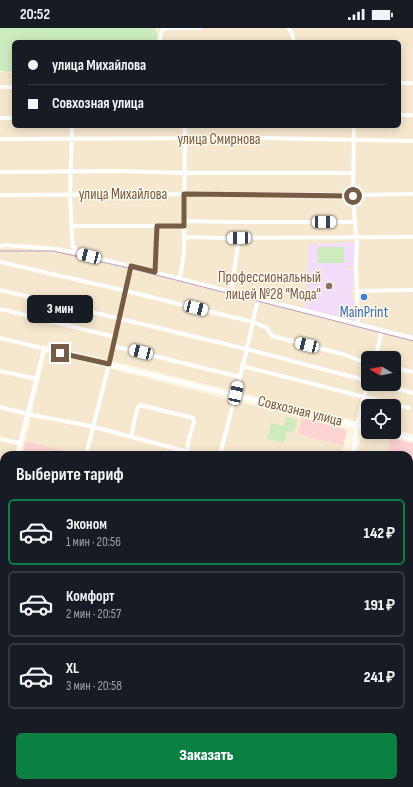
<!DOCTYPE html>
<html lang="ru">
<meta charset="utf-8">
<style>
:root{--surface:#171b24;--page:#20242c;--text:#f1f3f6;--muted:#9ea1a6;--line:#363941;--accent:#0b8043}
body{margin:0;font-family:"Sofia Sans Condensed",sans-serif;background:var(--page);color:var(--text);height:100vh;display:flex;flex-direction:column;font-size:15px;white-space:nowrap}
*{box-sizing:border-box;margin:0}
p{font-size:13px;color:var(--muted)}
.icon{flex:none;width:22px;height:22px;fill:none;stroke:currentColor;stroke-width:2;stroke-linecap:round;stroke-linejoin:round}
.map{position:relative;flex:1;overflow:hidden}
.drawer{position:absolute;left:0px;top:423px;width:413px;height:336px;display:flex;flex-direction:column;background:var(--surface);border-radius:12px 12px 0 0;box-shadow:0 2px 10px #0003}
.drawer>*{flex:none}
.top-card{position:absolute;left:12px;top:12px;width:389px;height:88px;border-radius:6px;box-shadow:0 2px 10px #0003;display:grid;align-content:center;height:88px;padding:0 16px;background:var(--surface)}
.needle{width:26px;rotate:279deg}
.tools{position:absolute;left:361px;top:323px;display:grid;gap:8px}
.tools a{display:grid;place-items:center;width:40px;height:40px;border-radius:6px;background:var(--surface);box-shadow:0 2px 10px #0003;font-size:20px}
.end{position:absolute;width:18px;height:18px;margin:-9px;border:5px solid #775c45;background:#fff;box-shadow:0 0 0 2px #fff}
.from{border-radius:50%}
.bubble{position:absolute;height:28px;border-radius:6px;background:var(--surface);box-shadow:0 2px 10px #0003;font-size:13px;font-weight:800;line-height:28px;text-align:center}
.car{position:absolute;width:12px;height:24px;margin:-12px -6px;border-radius:5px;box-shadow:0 0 3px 1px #0007;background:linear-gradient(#fff 24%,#345 0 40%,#fff 0 76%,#345 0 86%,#fff 0)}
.top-card b{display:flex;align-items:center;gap:14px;height:38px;font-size:15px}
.top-card b+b{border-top:1px solid var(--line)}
.top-card i{width:10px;height:10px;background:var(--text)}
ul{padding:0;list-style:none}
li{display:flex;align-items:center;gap:12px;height:66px;margin:0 8px 6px;padding:0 8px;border:2px solid var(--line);border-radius:6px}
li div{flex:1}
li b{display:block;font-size:15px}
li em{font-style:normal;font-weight:800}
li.current{border-color:var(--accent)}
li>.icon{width:36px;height:36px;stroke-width:1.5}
h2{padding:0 16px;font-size:18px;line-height:48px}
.action{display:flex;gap:8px;margin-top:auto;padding:8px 16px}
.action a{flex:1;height:46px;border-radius:6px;background:var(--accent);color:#fff;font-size:16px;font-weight:800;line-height:46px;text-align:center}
.status{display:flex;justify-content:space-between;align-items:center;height:28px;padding:0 20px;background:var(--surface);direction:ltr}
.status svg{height:11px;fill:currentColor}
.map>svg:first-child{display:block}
.residential{fill:#f6e8ce;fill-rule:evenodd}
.industrial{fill:#ece5dc}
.education{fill:#f2ddfa}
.medical{fill:#fdd3d3}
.green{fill:#ccecbe}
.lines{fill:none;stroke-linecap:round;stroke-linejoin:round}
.stream{stroke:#99cadb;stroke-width:1}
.minor{stroke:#fff;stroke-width:4}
.tram{stroke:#b99fc8;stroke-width:1}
.route{stroke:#775c45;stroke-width:5}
.education-dot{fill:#8d6e63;stroke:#fff8e8;stroke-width:1.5}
.shop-dot{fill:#3f7fe0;stroke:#fff8e8;stroke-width:1.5}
.labels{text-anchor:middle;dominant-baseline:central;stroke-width:3;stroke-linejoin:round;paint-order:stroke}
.street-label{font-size:15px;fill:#775c45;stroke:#fff8e8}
.education-label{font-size:15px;fill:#785e54;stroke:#fff8e8;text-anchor:end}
.shop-label{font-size:15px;fill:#366cbe;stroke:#fff8e8}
</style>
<div class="status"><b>20:52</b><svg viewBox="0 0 49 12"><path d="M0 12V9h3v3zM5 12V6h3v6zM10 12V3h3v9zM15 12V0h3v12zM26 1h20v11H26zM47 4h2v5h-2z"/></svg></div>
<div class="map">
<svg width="413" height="759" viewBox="0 0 413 759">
<rect width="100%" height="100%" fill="#fef6e0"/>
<!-- residential -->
<path class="residential" d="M158,0H413V406L394,402V378H368V396L43,316L17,427H4V480L0,496V44L14,45V98H399V14H157ZM368,330H394V356H368Z
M46,324L347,402L341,427H22Z
M362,405L390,410L386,427H357Z
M4,501V604L0,602V517Z
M409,543L413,544V656L409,655Z
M276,755H385L387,758L386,759H275Z"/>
<!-- industrial -->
<path class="industrial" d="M37,755H86L85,759H39Z
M99,755H233V759H98Z"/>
<!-- education -->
<path class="education" d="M354,214V240H346V242H354L352,267L354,276V284L356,294L305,281L309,216Z"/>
<!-- medical -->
<path class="medical" d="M302,390L347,402L343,418L298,406Z
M390,410L413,415L412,544L409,543L410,453L409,427H386Z
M25,413L81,427H22Z"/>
<!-- green -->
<path class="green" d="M0,0H155L157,4V14H14V44L0,43Z
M318,219H344V235H318Z
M286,389L297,392L295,401L291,404L287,403L284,415L267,411L271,395L284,398Z
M409,674L413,675V759H400V755H409Z"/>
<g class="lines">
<!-- stream -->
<path class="stream" d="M0,623L4,625
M409,729H413
M90,759L92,755
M411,759L413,746"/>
<!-- minor -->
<path class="minor" d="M288,0L292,5L294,14
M160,14L161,5L164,0H200
M399,55H413
M0,59H14
M399,87H413
M0,90H14
M72,98L70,166L72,210L73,218L78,225
M354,98L353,167L356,209L357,213L356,235L358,296
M0,111L262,110L413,113
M0,144L119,143L184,145H353
M0,167L184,166L353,167L413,166
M184,193L230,194H355
M72,198H184
M184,209L221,210L413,209
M0,218L4,217L56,221L78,225L413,310
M0,234L126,263L253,294L267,300L272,308L346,327L368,336
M155,244L157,198
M180,250L184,225L185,98
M0,262L250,322L368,353
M356,263L413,262
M231,264L239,210
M0,281L115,309
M0,310L368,400
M113,318L240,349
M375,330L382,302
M242,338L364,369L409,380
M394,340L413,344
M0,343L37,351
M378,356L413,365
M0,379L27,386L90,398L200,427
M384,404L413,411
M131,409L137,381L140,377L193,390L194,394L189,411L187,423
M0,411L20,415
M17,427L44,321
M86,427L109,336L131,238
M220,427L247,321L258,270
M353,427L357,397L368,354
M0,447L4,448
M0,496L4,478
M0,549L4,550
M0,574L4,575
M0,604L4,606
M409,665L413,666
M0,742L4,746
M12,755L16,759"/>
<!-- tram -->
<path class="tram" d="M0,223H53L133,241L413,313"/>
</g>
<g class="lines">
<!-- route -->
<path class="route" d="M60,325L109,336L131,238L155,244L157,198H184V166L353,168"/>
</g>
<!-- markers -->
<circle class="education-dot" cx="329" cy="258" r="4"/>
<circle class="shop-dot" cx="364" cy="269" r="4"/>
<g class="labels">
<!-- street labels -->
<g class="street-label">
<text x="219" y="111">улица Смирнова</text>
<text x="123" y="166">улица Михайлова</text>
<text transform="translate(300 383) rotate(14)">Совхозная улица</text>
</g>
<!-- education labels -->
<g class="education-label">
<text x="321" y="249">Профессиональный<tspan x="321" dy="17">лицей №28 "Мода"</tspan></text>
</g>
<!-- shop labels -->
<g class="shop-label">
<text x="364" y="284">MainPrint</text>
</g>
</g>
</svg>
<div class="tools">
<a><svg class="needle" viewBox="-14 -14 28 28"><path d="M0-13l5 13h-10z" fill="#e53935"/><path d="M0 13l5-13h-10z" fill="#9ea1a6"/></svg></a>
<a><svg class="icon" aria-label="locate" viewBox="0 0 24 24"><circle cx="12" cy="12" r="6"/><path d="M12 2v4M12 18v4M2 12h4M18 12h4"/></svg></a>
</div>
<i class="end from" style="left:353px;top:168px"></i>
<i class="end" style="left:60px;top:325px"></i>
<div class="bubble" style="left:27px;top:267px;width:66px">3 мин</div>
<i class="car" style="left:324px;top:194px;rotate:90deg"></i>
<i class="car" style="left:239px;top:210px;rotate:269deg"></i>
<i class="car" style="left:89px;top:228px;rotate:285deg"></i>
<i class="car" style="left:196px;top:280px;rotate:104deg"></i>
<i class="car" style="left:307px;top:317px;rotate:284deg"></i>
<i class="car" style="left:141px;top:324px;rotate:284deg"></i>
<i class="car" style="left:236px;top:365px;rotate:12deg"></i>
<div class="top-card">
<b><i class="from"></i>улица Михайлова</b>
<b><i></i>Совхозная улица</b>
</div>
<section class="drawer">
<h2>Выберите тариф</h2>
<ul>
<li class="current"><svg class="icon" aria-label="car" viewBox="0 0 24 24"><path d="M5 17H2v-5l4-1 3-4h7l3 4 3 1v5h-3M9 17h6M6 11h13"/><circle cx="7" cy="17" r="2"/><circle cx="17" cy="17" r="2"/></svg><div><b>Эконом</b><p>1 мин · 20:56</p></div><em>142 ₽</em></li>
<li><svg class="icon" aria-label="car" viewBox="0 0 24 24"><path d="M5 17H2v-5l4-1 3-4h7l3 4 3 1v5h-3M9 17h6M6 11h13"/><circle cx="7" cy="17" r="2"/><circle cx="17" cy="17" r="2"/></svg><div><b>Комфорт</b><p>2 мин · 20:57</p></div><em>191 ₽</em></li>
<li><svg class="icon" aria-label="car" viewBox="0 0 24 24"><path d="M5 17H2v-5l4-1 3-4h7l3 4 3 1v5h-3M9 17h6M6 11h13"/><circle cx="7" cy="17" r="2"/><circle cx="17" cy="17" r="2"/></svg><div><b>XL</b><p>3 мин · 20:58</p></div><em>241 ₽</em></li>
</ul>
<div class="action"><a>Заказать</a></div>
</section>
</div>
